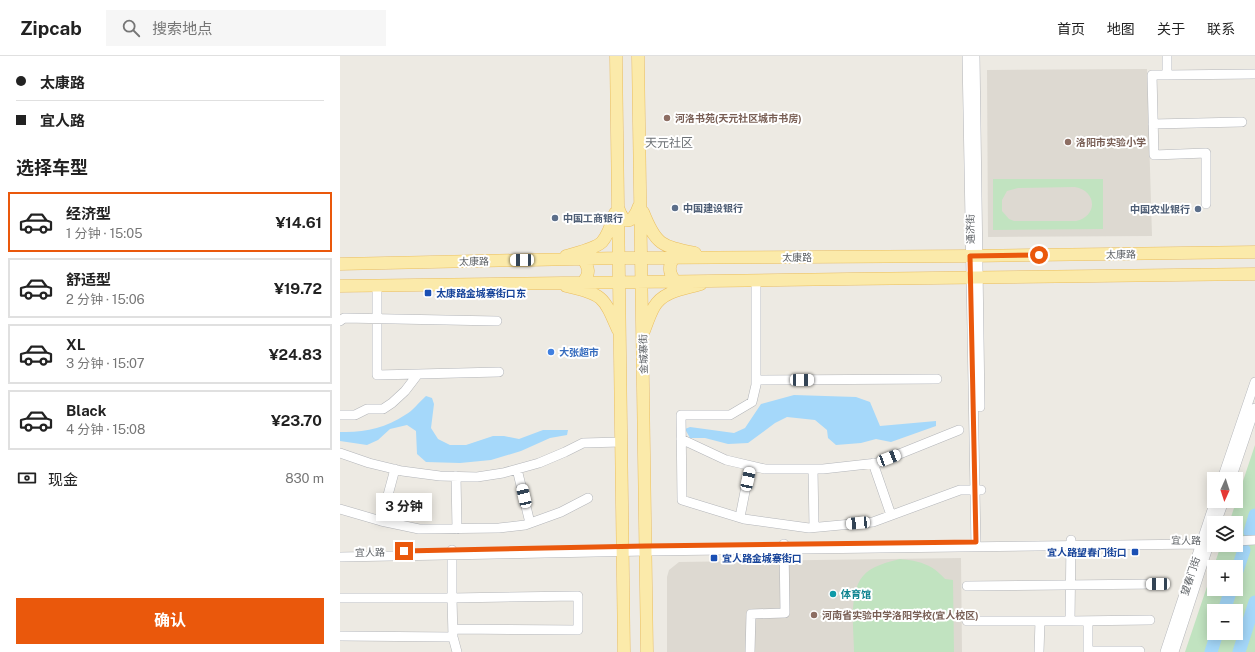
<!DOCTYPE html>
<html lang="zh">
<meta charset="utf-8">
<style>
:root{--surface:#fff;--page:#f6f6f6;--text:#222;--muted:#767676;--line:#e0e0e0;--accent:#ea580c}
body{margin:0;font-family:"Public Sans","Noto Sans SC",sans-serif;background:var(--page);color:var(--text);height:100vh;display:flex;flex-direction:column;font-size:15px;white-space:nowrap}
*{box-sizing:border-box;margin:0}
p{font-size:13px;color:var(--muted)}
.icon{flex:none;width:22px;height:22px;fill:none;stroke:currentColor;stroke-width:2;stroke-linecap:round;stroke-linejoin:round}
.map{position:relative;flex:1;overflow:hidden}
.sheet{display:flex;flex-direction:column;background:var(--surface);width:340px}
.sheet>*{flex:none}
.guide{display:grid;align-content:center;height:88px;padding:0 16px;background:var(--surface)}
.needle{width:26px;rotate:183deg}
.controls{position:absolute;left:867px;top:416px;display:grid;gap:8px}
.controls a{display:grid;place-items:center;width:36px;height:36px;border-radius:0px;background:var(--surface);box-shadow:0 2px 10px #0003;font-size:20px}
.end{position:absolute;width:18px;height:18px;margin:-9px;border:5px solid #ea580c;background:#fff;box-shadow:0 0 0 2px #fff}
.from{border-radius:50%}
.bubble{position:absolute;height:28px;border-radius:0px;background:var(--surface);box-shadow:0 2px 10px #0003;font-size:13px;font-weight:700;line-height:28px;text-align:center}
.car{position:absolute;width:12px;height:24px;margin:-12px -6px;border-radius:5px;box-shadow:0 0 3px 1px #0007;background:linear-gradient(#fff 24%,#345 0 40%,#fff 0 76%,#345 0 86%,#fff 0)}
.guide b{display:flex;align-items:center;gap:14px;height:38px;font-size:15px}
.guide b+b{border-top:1px solid var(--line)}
.guide i{width:10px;height:10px;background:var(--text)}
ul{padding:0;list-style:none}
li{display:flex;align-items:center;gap:12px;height:60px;margin:0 8px 6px;padding:0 8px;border:2px solid var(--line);border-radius:0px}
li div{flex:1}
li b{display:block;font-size:15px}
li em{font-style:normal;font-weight:700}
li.selected{border-color:var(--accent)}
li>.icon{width:36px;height:36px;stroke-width:1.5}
h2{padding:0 16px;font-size:18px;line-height:48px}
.pay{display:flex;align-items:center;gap:10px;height:44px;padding:0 16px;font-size:15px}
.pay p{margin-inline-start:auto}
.primary-button{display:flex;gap:8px;margin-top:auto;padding:8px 16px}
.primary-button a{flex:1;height:46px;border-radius:0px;background:var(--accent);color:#fff;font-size:16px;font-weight:700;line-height:46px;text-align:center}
header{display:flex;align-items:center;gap:24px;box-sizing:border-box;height:56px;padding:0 20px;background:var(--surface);border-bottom:1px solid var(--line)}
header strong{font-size:19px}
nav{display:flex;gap:22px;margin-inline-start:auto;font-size:14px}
.search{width:280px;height:36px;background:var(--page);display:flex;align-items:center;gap:10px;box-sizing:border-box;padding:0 14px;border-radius:0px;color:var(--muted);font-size:15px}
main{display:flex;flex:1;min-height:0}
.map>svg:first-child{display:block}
.education{fill:#ddd9d1}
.green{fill:#c1e3c0;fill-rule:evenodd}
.water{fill:#a5d8fa}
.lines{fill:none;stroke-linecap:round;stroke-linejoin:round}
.river{stroke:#a5d8fa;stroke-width:13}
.minor-casing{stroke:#b3b5b9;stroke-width:10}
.major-casing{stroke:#eabe5f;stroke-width:13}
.minor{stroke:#fff;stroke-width:9}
.major{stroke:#fbeaaa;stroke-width:12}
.route{stroke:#ea580c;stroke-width:5}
.education-dot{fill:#8d6e63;stroke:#fff;stroke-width:1.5}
.service-dot{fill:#5c6f8a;stroke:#fff;stroke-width:1.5}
.transit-dot{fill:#1a4fb4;stroke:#fff;stroke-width:1.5}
.shop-dot{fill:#3f7fe0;stroke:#fff;stroke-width:1.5}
.culture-dot{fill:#0f9aa8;stroke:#fff;stroke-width:1.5}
.labels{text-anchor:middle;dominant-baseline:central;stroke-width:4;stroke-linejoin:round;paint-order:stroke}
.education-label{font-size:10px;font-weight:bold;fill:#785e54;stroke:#fff;text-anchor:start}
.service-label{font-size:10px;font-weight:bold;fill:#4e5e75;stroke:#fff;text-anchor:start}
.street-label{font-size:10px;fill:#5b5f63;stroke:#fff}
.transit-label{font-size:10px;font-weight:bold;fill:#164399;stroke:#fff;text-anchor:start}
.shop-label{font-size:10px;font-weight:bold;fill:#366cbe;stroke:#fff;text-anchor:start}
.culture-label{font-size:10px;font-weight:bold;fill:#0d838f;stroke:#fff;text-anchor:start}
.quarter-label{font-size:12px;fill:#6c7175;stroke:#fff}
</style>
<header>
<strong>Zipcab</strong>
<div class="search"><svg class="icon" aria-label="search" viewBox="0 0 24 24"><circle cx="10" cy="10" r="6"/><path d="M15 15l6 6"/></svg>搜索地点</div>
<nav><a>首页</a><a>地图</a><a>关于</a><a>联系</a></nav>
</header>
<main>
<section class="sheet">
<div class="guide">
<b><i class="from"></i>太康路</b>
<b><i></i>宜人路</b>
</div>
<h2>选择车型</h2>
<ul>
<li class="selected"><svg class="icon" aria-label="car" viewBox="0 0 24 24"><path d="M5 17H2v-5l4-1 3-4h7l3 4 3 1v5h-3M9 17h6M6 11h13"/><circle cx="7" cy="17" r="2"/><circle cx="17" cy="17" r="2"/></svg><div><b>经济型</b><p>1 分钟 · 15:05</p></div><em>¥14.61</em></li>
<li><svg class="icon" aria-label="car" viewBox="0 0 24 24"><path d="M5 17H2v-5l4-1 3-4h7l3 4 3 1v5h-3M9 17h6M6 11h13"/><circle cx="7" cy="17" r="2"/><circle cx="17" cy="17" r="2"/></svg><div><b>舒适型</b><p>2 分钟 · 15:06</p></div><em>¥19.72</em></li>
<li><svg class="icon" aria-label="car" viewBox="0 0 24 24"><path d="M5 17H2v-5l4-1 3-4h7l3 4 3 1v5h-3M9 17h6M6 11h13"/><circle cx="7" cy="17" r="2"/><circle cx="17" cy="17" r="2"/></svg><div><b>XL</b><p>3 分钟 · 15:07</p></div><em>¥24.83</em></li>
<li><svg class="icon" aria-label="car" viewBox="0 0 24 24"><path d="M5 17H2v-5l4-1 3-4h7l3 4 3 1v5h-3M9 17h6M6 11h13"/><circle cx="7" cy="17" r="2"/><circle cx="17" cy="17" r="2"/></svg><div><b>Black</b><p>4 分钟 · 15:08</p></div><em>¥23.70</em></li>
</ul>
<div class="pay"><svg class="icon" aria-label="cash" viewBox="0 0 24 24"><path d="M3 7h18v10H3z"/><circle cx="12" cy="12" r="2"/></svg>现金<p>830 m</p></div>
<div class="primary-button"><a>确认</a></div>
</section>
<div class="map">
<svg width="915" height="596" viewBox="0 0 915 596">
<rect width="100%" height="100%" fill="#edeae3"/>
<!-- education -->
<path class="education" d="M807,13L812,180L648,181L647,14Z
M621,502L622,596H327V521L329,514L339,506Z"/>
<!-- green -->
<path class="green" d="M653,123H763V173L653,174ZM735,131C757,135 758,160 736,165H674L669,163L662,155V144L667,135L678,132Z
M915,389V596H845L881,489H896V467H889ZM874,511H896V533H874ZM874,555H896V577H874Z
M560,503C579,505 592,508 605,523L613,524L614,596H514C514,575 508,537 523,520C531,510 548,506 560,503Z"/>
<!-- water -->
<path class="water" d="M454,339L516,341L530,346L540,370L596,365V370L551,386L536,383L521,387L496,389L488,382L487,374L475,364L447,361L435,367L408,387L388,388L365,382H350L345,373L350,371L394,377L405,372L421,348Z
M86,340L92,342L94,348L91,372L98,383L110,389H126L153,380H164L179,383L203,374H228L227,379L210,382L181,395L151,404L120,407L86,406L77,398L76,375L67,369L50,373L38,384L27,389L0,385V376C24,377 45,372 65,359C73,355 79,346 86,340Z"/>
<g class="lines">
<!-- river -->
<path class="river" d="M910,476L915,459
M896,518L904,494
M884,555L891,533
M871,596L877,577
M899,596L915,546"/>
<!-- minor casing -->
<g class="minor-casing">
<path id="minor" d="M627,0L636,491
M635,0L640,351
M827,0V19L915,18
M827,19H812L814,99L866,97V148
M813,68L902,66
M416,224V329L412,346L390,359H341L342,444L404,463L469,472L533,466L620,434H641
M37,229V319L78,318
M0,265L4,262L157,265
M416,324L597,323
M0,359H15L27,353H43L52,347L65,335L78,318L159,316
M341,383L386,404L425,413H483L537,407L619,374
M0,397L29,407L62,415L100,420L137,421L163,417L199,407L225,396L243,387L281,386
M533,407L551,459
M177,413L190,467
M473,413L474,471
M116,420L117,473
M882,423L915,326
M891,423L915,352
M0,453L41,465L79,473L159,472L185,469L221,456L248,442
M400,461L410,410
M41,465L55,413
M876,467L884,445
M731,484L730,565L810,564
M896,485L915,484
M0,501L306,495L861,488L874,485
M627,530L818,528
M0,542H112V494
M627,565H730
M113,573L238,574V540L112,542L113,581L117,596
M0,580L113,581
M748,595H800
M410,596L411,558L445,557L444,488
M699,596L700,565
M748,596V565
M825,596L875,445
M834,596L874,473"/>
</g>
<!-- major casing -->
<g class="major-casing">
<path id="major" d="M276,0L284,596
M298,0L307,596
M278,151C284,171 293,167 299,150
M303,156C316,189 321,190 355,197
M226,200C235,197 255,193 262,186C269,178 272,166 275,157
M334,202C328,210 329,216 334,224
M243,203C249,212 250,217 244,225
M0,208L279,202L630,200L915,196
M0,230C305,224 610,223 915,218
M226,230C263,239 263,239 278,274
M304,275C307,267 310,258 314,251C323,235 344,233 361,228"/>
</g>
<!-- minor -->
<use href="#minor" class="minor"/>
<!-- major -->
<use href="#major" class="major"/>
</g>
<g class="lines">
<!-- route -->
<path class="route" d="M64,495L306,490L636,486L630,200L699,199"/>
</g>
<!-- markers -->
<g class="education-dot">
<circle cx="327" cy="62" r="4"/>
<circle cx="728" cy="86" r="4"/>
<circle cx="474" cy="559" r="4"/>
</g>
<g class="service-dot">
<circle cx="335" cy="152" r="4"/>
<circle cx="858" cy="153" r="4"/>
<circle cx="215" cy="162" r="4"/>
</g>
<g class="transit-dot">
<rect x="84" y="233" width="8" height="8" rx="2"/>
<rect x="791" y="492" width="8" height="8" rx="2"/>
<rect x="370" y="498" width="8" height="8" rx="2"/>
</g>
<circle class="shop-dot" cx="211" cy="296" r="4"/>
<circle class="culture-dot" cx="493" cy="538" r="4"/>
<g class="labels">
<!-- education labels -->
<g class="education-label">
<text x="335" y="62">河洛书苑(天元社区城市书房)</text>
<text x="736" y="86">洛阳市实验小学</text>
<text x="482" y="559">河南省实验中学洛阳学校(宜人校区)</text>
</g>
<!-- service labels -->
<g class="service-label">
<text x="343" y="152">中国建设银行</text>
<text x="850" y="153" text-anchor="end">中国农业银行</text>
<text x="223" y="162">中国工商银行</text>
</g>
<!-- street labels -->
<g class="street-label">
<text transform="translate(630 173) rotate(-91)">通济街</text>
<text transform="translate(781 198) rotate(-1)">太康路</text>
<text x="457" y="201">太康路</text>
<text transform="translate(134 205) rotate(-1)">太康路</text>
<text transform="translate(303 298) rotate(-91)">金城寨街</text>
<text transform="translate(846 484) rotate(1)">宜人路</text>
<text transform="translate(30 496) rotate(-1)">宜人路</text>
<text transform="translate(850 520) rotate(-72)">望春门街</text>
</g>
<!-- transit labels -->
<g class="transit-label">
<text x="96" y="237">太康路金城寨街口东</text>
<text x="787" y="496" text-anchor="end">宜人路望春门街口</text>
<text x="382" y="502">宜人路金城寨街口</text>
</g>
<!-- shop labels -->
<g class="shop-label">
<text x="219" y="296">大张超市</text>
</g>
<!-- culture labels -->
<g class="culture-label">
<text x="501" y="538">体育馆</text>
</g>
<!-- quarter labels -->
<g class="quarter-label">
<text x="329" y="87">天元社区</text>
</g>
</g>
</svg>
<div class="controls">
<a><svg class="needle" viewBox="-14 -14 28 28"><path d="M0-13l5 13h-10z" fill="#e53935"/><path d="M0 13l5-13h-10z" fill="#767676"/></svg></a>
<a><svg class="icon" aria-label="layers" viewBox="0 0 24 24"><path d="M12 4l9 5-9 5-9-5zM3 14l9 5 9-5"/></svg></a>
<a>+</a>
<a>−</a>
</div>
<i class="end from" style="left:699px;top:199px"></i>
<i class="end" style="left:64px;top:495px"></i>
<div class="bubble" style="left:36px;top:437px;width:56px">3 分钟</div>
<i class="car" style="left:182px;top:204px;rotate:269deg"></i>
<i class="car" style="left:462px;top:324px;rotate:90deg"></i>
<i class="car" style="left:549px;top:402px;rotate:69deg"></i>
<i class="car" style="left:408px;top:423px;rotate:12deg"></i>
<i class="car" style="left:184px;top:440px;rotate:347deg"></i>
<i class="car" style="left:518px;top:467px;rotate:265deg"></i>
<i class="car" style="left:818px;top:528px;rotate:269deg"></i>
</div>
</main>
